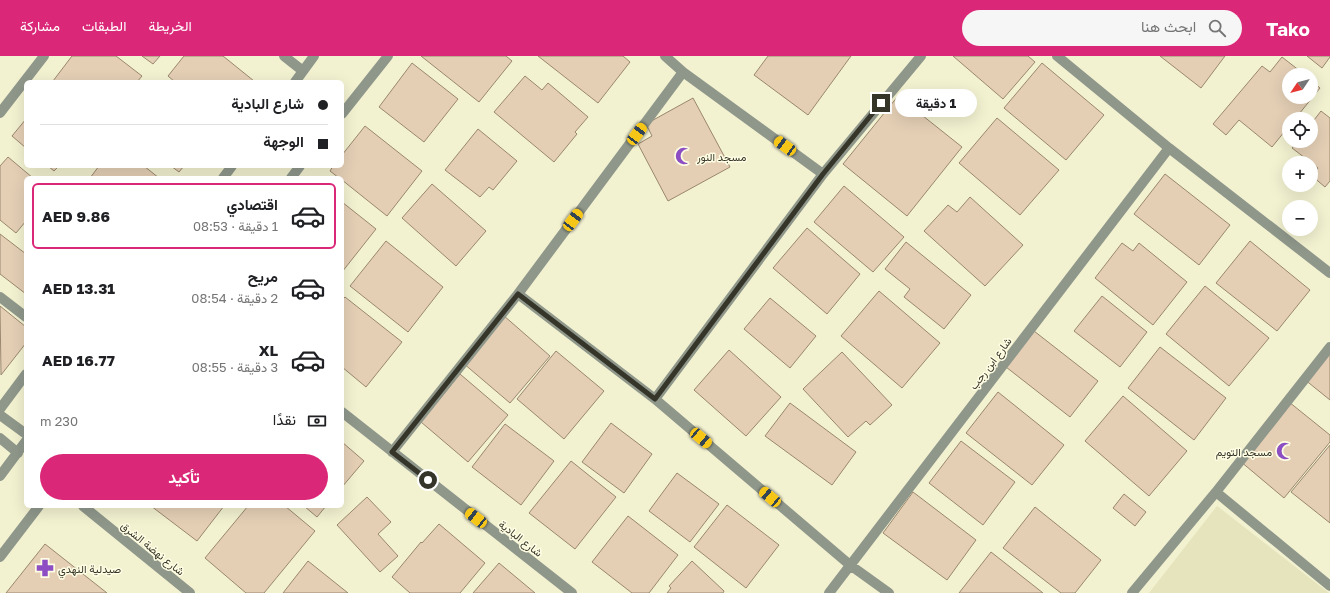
<!DOCTYPE html>
<html lang="ar">
<meta charset="utf-8">
<style>
:root{--surface:#fff;--page:#f6f6f6;--text:#202124;--muted:#757577;--line:#e0e0e0;--accent:#db2777}
body{margin:0;font-family:"Golos Text",Vazirmatn,sans-serif;background:var(--page);color:var(--text);direction:rtl;height:100vh;display:flex;flex-direction:column;font-size:15px;white-space:nowrap}
*{box-sizing:border-box;margin:0}
p{font-size:13px;color:var(--muted)}
.icon{flex:none;width:22px;height:22px;fill:none;stroke:currentColor;stroke-width:2;stroke-linecap:round;stroke-linejoin:round}
.map{position:relative;flex:1;overflow:hidden;direction:ltr}
.details{position:absolute;left:24px;top:120px;width:320px;height:332px;display:flex;flex-direction:column;background:var(--surface);border-radius:6px;box-shadow:0 4px 16px #0002;direction:rtl}
.details>*{flex:none}
.top-card{position:absolute;left:24px;top:24px;width:320px;height:88px;border-radius:6px;box-shadow:0 4px 16px #0002;direction:rtl;display:grid;align-content:center;height:88px;padding:0 16px;background:var(--surface)}
.needle{width:26px;rotate:235deg}
.buttons{position:absolute;left:1282px;top:12px;display:grid;gap:8px}
.buttons a{display:grid;place-items:center;width:36px;height:36px;border-radius:50%;background:var(--surface);box-shadow:0 4px 16px #0002;font-size:20px}
.end{position:absolute;width:18px;height:18px;margin:-9px;border:5px solid #363529;background:#fff;box-shadow:0 0 0 2px #fff}
.from{border-radius:50%}
.bubble{position:absolute;height:28px;border-radius:14px;background:var(--surface);box-shadow:0 4px 16px #0002;font-size:13px;font-weight:700;line-height:28px;text-align:center;direction:rtl}
.car{position:absolute;width:12px;height:24px;margin:-12px -6px;border-radius:5px;box-shadow:0 0 3px 1px #0007;background:linear-gradient(#f5c518 24%,#345 0 40%,#f5c518 0 76%,#345 0 86%,#f5c518 0)}
.top-card b{display:flex;align-items:center;gap:14px;height:38px;font-size:15px}
.top-card b+b{border-top:1px solid var(--line)}
.top-card i{width:10px;height:10px;background:var(--text)}
ul{padding:7px 0 0;list-style:none}
li{display:flex;align-items:center;gap:12px;height:66px;margin:0 8px 6px;padding:0 8px;border:2px solid transparent;border-radius:6px}
li div{flex:1}
li b{display:block;font-size:15px}
li em{font-style:normal;font-weight:700}
li.current{border-color:var(--accent)}
li>.icon{width:36px;height:36px;stroke-width:1.5}
.pay{display:flex;align-items:center;gap:10px;height:44px;padding:0 16px;font-size:15px}
.pay p{margin-inline-start:auto}
.cta{display:flex;gap:8px;margin-top:auto;padding:8px 16px}
.cta a{flex:1;height:46px;border-radius:24px;background:var(--accent);color:#fff;font-size:16px;font-weight:700;line-height:46px;text-align:center}
header{display:flex;align-items:center;gap:24px;box-sizing:border-box;height:56px;padding:0 20px;background:var(--accent);color:#fff}
header strong{font-size:19px}
nav{display:flex;gap:22px;margin-inline-start:auto;font-size:14px}
.search{width:280px;height:36px;background:var(--page);display:flex;align-items:center;gap:10px;box-sizing:border-box;padding:0 14px;border-radius:22px;color:var(--muted);font-size:15px}
.map>svg:first-child{display:block}
.built{fill:#e6e4bc}
.building{fill:#e4cfb5;stroke:#9a876e}
.lines{fill:none;stroke-linecap:round;stroke-linejoin:round}
.minor{stroke:#8f978b;stroke-width:10}
.route{stroke:#363529;stroke-width:5}
.labels{text-anchor:middle;dominant-baseline:central;stroke-width:3;stroke-linejoin:round;paint-order:stroke}
.poi-label{font-size:11px;fill:#363529;stroke:#fffee4;text-anchor:start}
.street-label{font-size:11px;fill:#363529;stroke:#fffee4}
</style>
<header>
<strong>Tako</strong>
<div class="search"><svg class="icon" aria-label="search" viewBox="0 0 24 24"><circle cx="10" cy="10" r="6"/><path d="M15 15l6 6"/></svg>ابحث هنا</div>
<nav><a>الخريطة</a><a>الطبقات</a><a>مشاركة</a></nav>
</header>
<div class="map">
<svg width="1330" height="537" viewBox="0 0 1330 537">
<rect width="100%" height="100%" fill="#f2f1d0"/>
<!-- built -->
<path class="built" d="M1217,450L1329,537H1149Z"/>
<!-- building -->
<path class="building" d="M72,0H116L142,20L137,26H54L53,25Z
M142,0H160L153,8Z
M184,0H223L254,25L253,26H175L168,20Z
M421,0H506L512,5L479,46Z
M538,0H623L630,6L598,47Z
M768,0H851L808,59L754,19Z
M953,0H1028L1035,6L1003,43Z
M1160,0H1225L1201,32Z
M1307,0H1330V1L1322,12Z
M1282,1L1305,19H1289V41H1311V24L1320,32L1295,63H1289V70L1272,91L1239,64L1226,79L1213,68L1262,10L1270,16Z
M412,7L458,43L424,86L379,51Z
M1042,7L1104,59L1066,104L1004,52Z
M525,20L542,34L548,27L588,61L575,76L577,78L554,106L494,56Z
M898,40L962,91L907,160L843,108Z
M693,42L730,111L668,145L638,88L652,80L646,68Z
M1321,55L1330,62V125L1325,131L1312,120L1318,112L1292,92L1298,85H1311V68Z
M997,62L1059,114L1020,159L959,107Z
M26,63V92L12,80Z
M365,70L422,115L387,160L342,124V122H339L330,115L333,110H342V99Z
M478,73L517,105L493,134L489,131L480,141L445,114Z
M8,101L33,122H26V165L16,177L0,164V110Z
M48,110H59L54,115Z
M99,110H144L159,122H90Z
M171,110H184L179,116Z
M1165,118L1230,169L1199,209L1134,158Z
M432,128L486,175L456,210L402,162Z
M844,130L904,181L873,216L814,166Z
M970,141L1023,189L985,230L924,175L948,149L957,156Z
M342,146L376,173L342,216Z
M807,172L860,218L827,258L773,212Z
M0,178L26,198V238L0,218Z
M386,185L443,231L408,276L350,230Z
M1250,185L1310,234L1277,275L1216,227Z
M906,186L971,239L944,273L904,241L910,233L885,213Z
M1122,187L1133,195L1139,187L1187,226L1153,269L1095,222Z
M1205,230L1269,282L1229,330L1166,278Z
M879,235L940,287L902,332L841,280Z
M1102,240L1147,276L1120,311L1074,275Z
M345,241L402,286L366,331L342,311V244Z
M770,242L816,280L790,312L744,273Z
M0,250L26,271V287L1,319Z
M503,259L550,300L510,347L463,307Z
M1034,275L1098,325L1070,361L1006,311Z
M1160,291L1226,342L1194,384L1128,332Z
M1330,292V344L1304,323Z
M729,294L781,341L746,380L694,334Z
M556,295L604,335L564,383L517,343Z
M842,296L892,349L870,369L866,365L848,381L803,333Z
M460,318L508,359L468,406L421,366Z
M998,336L1064,389L1032,429L966,377Z
M1123,340L1187,395L1149,440L1085,385Z
M1289,346L1330,379V386L1284,442L1240,405Z
M790,347L856,396L832,429L765,380Z
M611,367L652,398L624,437L582,406Z
M505,368L554,405L521,449L472,411Z
M961,385L1015,426L983,469L929,427Z
M342,386L364,405L342,431Z
M1330,389V467L1291,436Z
M571,405L616,441L575,493L529,457Z
M677,417L719,448L690,486L649,455Z
M913,436L976,484L947,524L883,477Z
M1124,438L1146,456L1135,470L1113,452Z
M367,441L391,466L378,478L398,500L380,516L337,469Z
M727,449L779,489L746,532L694,491Z
M151,450H224L197,485Z
M248,450H285L315,475L264,537H246L205,502Z
M304,450H326L317,461Z
M1035,451L1101,504L1075,537H1061L1003,492Z
M628,460L678,499L649,537H632L592,506Z
M439,468L485,507L460,537H410L392,521L421,486L422,487Z
M45,488L107,537H6Z
M991,496L1043,537H959Z
M308,505L348,537H283Z
M692,505L724,535L723,537H667L671,532L669,530Z
M499,507L535,537H473Z"/>
<g class="lines">
<!-- minor -->
<path class="minor" d="M284,0L303,15
M665,0L683,16L823,118
M1057,0L1169,92L1330,217
M295,26L314,0
M0,57L44,0
M342,58L388,0
M223,122L232,110
M291,122L300,110
M518,238L655,343L850,509L889,537
M0,241L26,261
M655,343L823,118L921,0
M0,353L26,318
M342,356L572,537
M0,359L26,378
M0,382L18,397
M392,396L518,238L683,16
M0,420L26,385
M1216,436L1330,530
M83,450L190,537
M0,501L39,450
M829,537L1169,92
M1132,537L1216,436L1330,291"/>
</g>
<g class="lines">
<!-- route -->
<path class="route" d="M428,424L392,396L518,238L655,343L823,118L881,47"/>
</g>
<!-- icons -->
<defs>
<g id="mosque-bare" transform="scale(1.38)"><path d="M3.5-4.9A6 6 0 1 0 3.5 4.9A5 5 0 1 1 3.5-4.9Z" fill="#8d4ec3" stroke="#fffee4" stroke-width="2.5" paint-order="stroke"/></g>
<g id="pharmacy-bare" transform="scale(1.38)"><path d="M-2-6h4v4h4v4h-4v4h-4v-4h-4v-4h4Z" fill="#8d4ec3" stroke="#fffee4" stroke-width="2.5" paint-order="stroke"/></g>
</defs>
<g fill-rule="evenodd">
<use href="#mosque-bare" x="684" y="100"/>
<use href="#mosque-bare" x="1285" y="395"/>
<use href="#pharmacy-bare" x="45" y="512"/>
</g>
<g class="labels">
<!-- poi labels -->
<g class="poi-label">
<text x="697" y="100">مسجد النور</text>
<text x="1272" y="395" text-anchor="end">مسجد التويم</text>
<text x="58" y="512">صيدلية النهدي</text>
</g>
<!-- street labels -->
<g class="street-label">
<text transform="translate(990 307) rotate(-53)">شارع ابن رجب</text>
<text transform="translate(521 482) rotate(38)">شارع البادية</text>
<text transform="translate(153 492) rotate(39)">شارع نهضة الشرق</text>
</g>
</g>
</svg>
<div class="buttons">
<a><svg class="needle" viewBox="-14 -14 28 28"><path d="M0-13l5 13h-10z" fill="#e53935"/><path d="M0 13l5-13h-10z" fill="#757577"/></svg></a>
<a><svg class="icon" aria-label="locate" viewBox="0 0 24 24"><circle cx="12" cy="12" r="6"/><path d="M12 2v4M12 18v4M2 12h4M18 12h4"/></svg></a>
<a>+</a>
<a>−</a>
</div>
<i class="end from" style="left:428px;top:424px"></i>
<i class="end" style="left:881px;top:47px"></i>
<div class="bubble" style="left:895px;top:33px;width:82px">1 دقيقة</div>
<i class="car" style="left:637px;top:78px;rotate:37deg"></i>
<i class="car" style="left:785px;top:90px;rotate:306deg"></i>
<i class="car" style="left:573px;top:164px;rotate:37deg"></i>
<i class="car" style="left:701px;top:382px;rotate:130deg"></i>
<i class="car" style="left:770px;top:441px;rotate:310deg"></i>
<i class="car" style="left:476px;top:462px;rotate:308deg"></i>
<div class="top-card">
<b><i class="from"></i>شارع البادية</b>
<b><i></i>الوجهة</b>
</div>
<section class="details">
<ul>
<li class="current"><svg class="icon" aria-label="car" viewBox="0 0 24 24"><path d="M5 17H2v-5l4-1 3-4h7l3 4 3 1v5h-3M9 17h6M6 11h13"/><circle cx="7" cy="17" r="2"/><circle cx="17" cy="17" r="2"/></svg><div><b>اقتصادي</b><p>1 دقيقة · 08:53</p></div><em>AED 9.86</em></li>
<li><svg class="icon" aria-label="car" viewBox="0 0 24 24"><path d="M5 17H2v-5l4-1 3-4h7l3 4 3 1v5h-3M9 17h6M6 11h13"/><circle cx="7" cy="17" r="2"/><circle cx="17" cy="17" r="2"/></svg><div><b>مريح</b><p>2 دقيقة · 08:54</p></div><em>AED 13.31</em></li>
<li><svg class="icon" aria-label="car" viewBox="0 0 24 24"><path d="M5 17H2v-5l4-1 3-4h7l3 4 3 1v5h-3M9 17h6M6 11h13"/><circle cx="7" cy="17" r="2"/><circle cx="17" cy="17" r="2"/></svg><div><b>XL</b><p>3 دقيقة · 08:55</p></div><em>AED 16.77</em></li>
</ul>
<div class="pay"><svg class="icon" aria-label="cash" viewBox="0 0 24 24"><path d="M3 7h18v10H3z"/><circle cx="12" cy="12" r="2"/></svg>نقدًا<p>230 m</p></div>
<div class="cta"><a>تأكيد</a></div>
</section>
</div>
